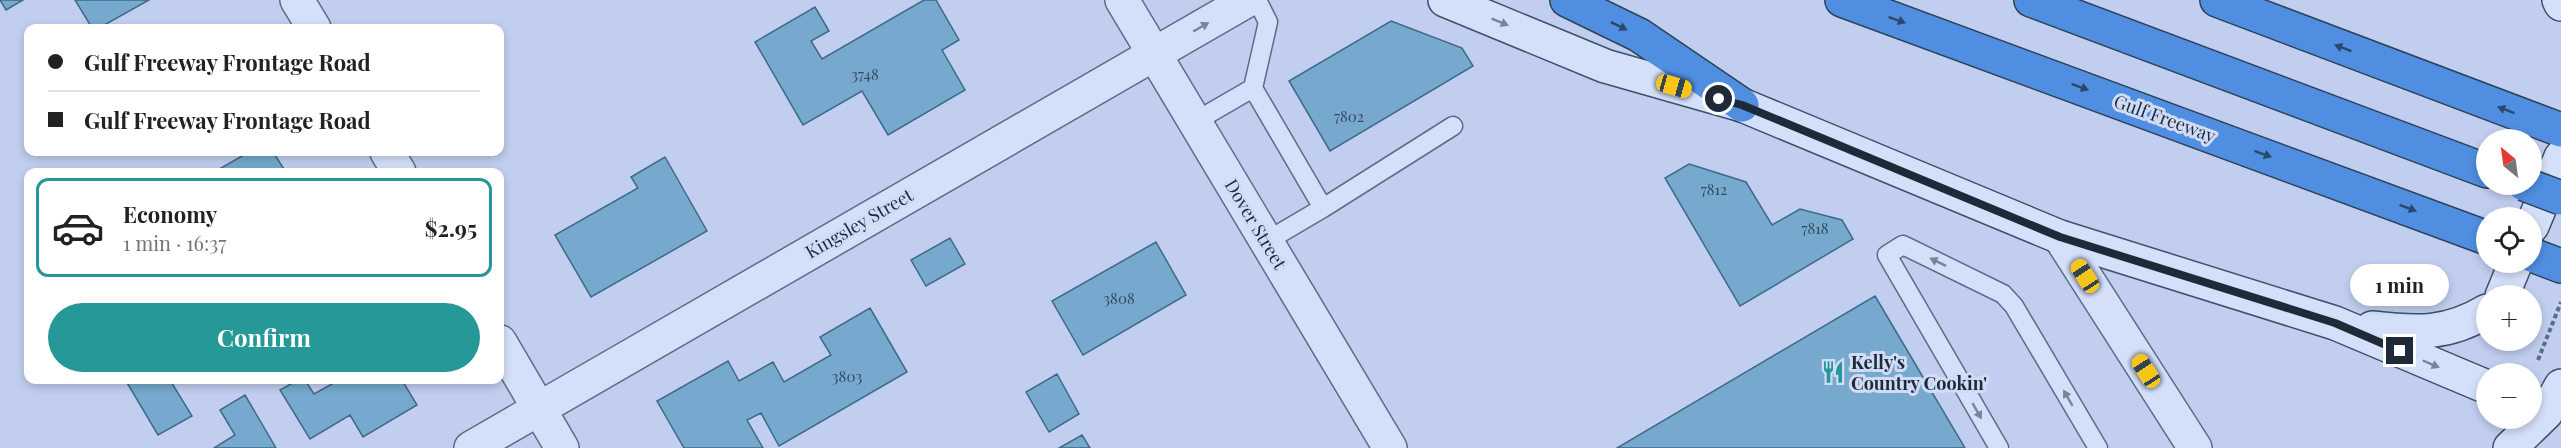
<!DOCTYPE html>
<meta charset="utf-8">
<style>
:root{--surface:#fff;--page:#f6f6f6;--text:#222;--muted:#767676;--line:#e0e0e0;--accent:#279898}
body{margin:0;font-family:"Playfair Display",serif;background:var(--page);color:var(--text);height:100vh;display:flex;flex-direction:column;font-size:22px;white-space:nowrap}
*{box-sizing:border-box;margin:0}
p{font-size:20px;color:var(--muted)}
.icon{flex:none;width:33px;height:33px;fill:none;stroke:currentColor;stroke-width:2;stroke-linecap:round;stroke-linejoin:round}
.map{position:relative;flex:1;overflow:hidden}
.side{position:absolute;left:24px;top:168px;width:480px;height:216px;display:flex;flex-direction:column;background:var(--surface);border-radius:12px;box-shadow:0 3px 9px #0003}
.side>*{flex:none}
.hud{position:absolute;left:24px;top:24px;width:480px;height:132px;border-radius:12px;box-shadow:0 3px 9px #0003;display:grid;align-content:center;height:132px;padding:0 24px;background:var(--surface)}
.needle{width:39px;rotate:331deg}
.tools{position:absolute;left:2476px;top:129px;display:grid;gap:12px}
.tools a{display:grid;place-items:center;width:66px;height:66px;border-radius:50%;background:var(--surface);box-shadow:0 3px 9px #0003;font-size:30px}
.end{position:absolute;width:27px;height:27px;margin:-14px;border:8px solid #1d2a38;background:#fff;box-shadow:0 0 0 3px #fff}
.from{border-radius:50%}
.bubble{position:absolute;height:42px;border-radius:21px;background:var(--surface);box-shadow:0 3px 9px #0003;font-size:20px;font-weight:700;line-height:42px;text-align:center}
.car{position:absolute;width:18px;height:36px;margin:-18px -9px;border-radius:8px;box-shadow:0 0 4px 2px #0007;background:linear-gradient(#f5c518 24%,#345 0 40%,#f5c518 0 76%,#345 0 86%,#f5c518 0)}
.hud b{display:flex;align-items:center;gap:21px;height:57px;font-size:22px}
.hud b+b{border-top:2px solid var(--line)}
.hud i{width:15px;height:15px;background:var(--text)}
ul{padding:10px 0 0;list-style:none}
li{display:flex;align-items:center;gap:18px;height:99px;margin:0 12px 9px;padding:0 12px;border:3px solid transparent;border-radius:12px}
li div{flex:1}
li b{display:block;font-size:22px}
li em{font-style:normal;font-weight:700}
li.on{border-color:var(--accent)}
li>.icon{width:54px;height:54px;stroke-width:1.5}
.primary-button{display:flex;gap:12px;margin-top:auto;padding:12px 24px}
.primary-button a{flex:1;height:69px;border-radius:36px;background:var(--accent);color:#fff;font-size:24px;font-weight:700;line-height:69px;text-align:center}
.map>svg:first-child{display:block}
.building{fill:#76a9cd;stroke:#3e6a88;stroke-width:1.5}
.lines{fill:none;stroke-linecap:round;stroke-linejoin:round}
.service-casing{stroke:#586e88;stroke-width:21}
.minor-casing{stroke:#586e88;stroke-width:36}
.secondary-casing{stroke:#3b526a;stroke-width:36}
.motorway-casing{stroke:#2d4256;stroke-width:36}
.path{stroke:#586e88;stroke-width:4;stroke-dasharray:4.5 3;stroke-linecap:butt}
.service{stroke:#d4dff9;stroke-width:18}
.minor{stroke:#d4dff9;stroke-width:33}
.secondary{stroke:#d4dff9;stroke-width:33}
.motorway{stroke:#4f8ee0;stroke-width:33}
.motorway-bridge-casing{stroke:#2d4256;stroke-width:36;stroke-linecap:butt}
.motorway-bridge{stroke:#4f8ee0;stroke-width:33}
.oneway{fill:#2c486a}
.oneway2{fill:#788498}
.route{stroke:#1d2a38;stroke-width:8}
.labels{text-anchor:middle;dominant-baseline:central;stroke-width:6;stroke-linejoin:round;paint-order:stroke}
.number-label{font-size:15px;fill:#334a5d}
.street-label{font-size:18px;fill:#1d2a38;stroke:#d0dbf6}
.poi-label{font-size:18px;font-weight:bold;fill:#1d2a38;stroke:#d0dbf6;text-anchor:start}
</style>
<div class="map">
<svg width="2561" height="448" viewBox="0 0 2561 448">
<rect width="100%" height="100%" fill="#c1ceef"/>
<!-- building -->
<path class="building" d="M0,0H23L6,10Z
M75,0H149L99,28H92Z
M924,0H936L959,40L942,50L965,90L888,135L862,91L803,125L755,42L815,7L829,31L811,41L822,59Z
M1391,21L1462,48L1473,66L1330,151L1289,81Z
M249,152H273L286,172H214Z
M665,157L707,231L591,297L555,235L638,188L631,177Z
M1689,164L1746,182L1772,225L1800,209L1842,220L1853,239L1740,306L1665,178Z
M950,238L965,264L926,286L911,260Z
M1156,242L1186,295L1083,355L1052,301Z
M1875,296L1965,448H1617Z
M870,308L907,372L779,446L761,413L747,420L763,448H684L657,401L728,361L739,381L773,362L784,382L831,355L820,337Z
M1057,374L1079,414L1049,432L1026,392Z
M128,380H170L192,416L158,435L126,381Z
M298,380H305L314,394L332,384L330,380H402L417,405L363,437L350,415L310,439L280,390Z
M245,395L276,448H214L235,435L220,410Z
M1082,435L1090,448H1059Z"/>
<g class="lines">
<!-- service casing -->
<g class="service-casing">
<path id="service" d="M1253,88L1323,208L1267,241
M1196,121L1253,88L1268,22L1257,0
M1323,208L1453,126
M1999,448L1887,255L1903,245L2003,294L2014,306L2098,448"/>
</g>
<!-- minor casing -->
<g class="minor-casing">
<path id="minor" d="M297,0L314,28
M1122,0L1390,448
M387,152L399,172
M2060,237L2195,448
M500,342L562,448
M471,448L1248,0"/>
</g>
<!-- secondary casing -->
<g class="secondary-casing">
<path id="secondary" d="M1445,0L1605,66L1742,105L2060,237L2335,323L2487,387
M2559,0L2561,4
M2532,226L2561,157
M2502,296L2516,262
M2372,328C2417,333 2447,335 2487,311
M2510,448L2546,413L2561,386"/>
</g>
<!-- motorway casing -->
<g class="motorway-casing">
<path id="motorway" d="M1567,0L1639,35L1742,105
M1842,0L2487,238
M2031,0L2487,171
M2217,0L2561,130
M2532,255L2561,266"/>
</g>
<!-- path -->
<path class="path" d="M2538,360L2561,302"/>
<!-- service -->
<use href="#service" class="service"/>
<!-- minor -->
<use href="#minor" class="minor"/>
<!-- secondary -->
<use href="#secondary" class="secondary"/>
<!-- motorway -->
<use href="#motorway" class="motorway"/>
<!-- motorway-bridge casing -->
<g class="motorway-bridge-casing">
<path id="motorway-bridge" d="M2524,184L2561,198"/>
</g>
<!-- motorway-bridge -->
<use href="#motorway-bridge" class="motorway-bridge"/>
</g>
<!-- one-way arrows -->
<defs><path id="oneway-solid" d="M-6-.8H1V-3.2L6.5 0L1 3.2V.8H-6Z" transform="scale(1.5)"/></defs>
<g class="oneway">
<use href="#oneway-solid" transform="translate(1897 20) rotate(20)"/>
<use href="#oneway-solid" transform="translate(1619 26) rotate(26)"/>
<use href="#oneway-solid" transform="translate(2343 48) rotate(-159)"/>
<use href="#oneway-solid" transform="translate(2080 87) rotate(20)"/>
<use href="#oneway-solid" transform="translate(2506 110) rotate(-159)"/>
<use href="#oneway-solid" transform="translate(2263 154) rotate(20)"/>
<use href="#oneway-solid" transform="translate(2408 208) rotate(21)"/>
</g>
<g class="oneway2">
<use href="#oneway-solid" transform="translate(1500 22) rotate(22)"/>
<use href="#oneway-solid" transform="translate(1201 27) rotate(-30)"/>
<use href="#oneway-solid" transform="translate(1938 262) rotate(-154)"/>
<use href="#oneway-solid" transform="translate(2431 364) rotate(23)"/>
<use href="#oneway-solid" transform="translate(2068 398) rotate(-120)"/>
<use href="#oneway-solid" transform="translate(1977 411) rotate(60)"/>
</g>
<g class="lines">
<!-- route -->
<path class="route" d="M1719,99L1742,105L2060,237L2335,323L2400,351"/>
</g>
<!-- icons -->
<defs>
<g id="restaurant-bare" transform="scale(1.8)"><path d="M-5-6h1v4h1v-4h1v4h1v-4h1v5L-1.5 .5V6h-2V.5L-5-1ZM5-6V6H3V1.5H1.5Q1.5-4 5-6Z" fill="#279898" stroke="#d0dbf6" stroke-width="2.5" paint-order="stroke"/></g>
</defs>
<g fill-rule="evenodd">
<use href="#restaurant-bare" x="1833" y="372"/>
</g>
<g class="labels">
<!-- number labels -->
<g class="number-label">
<text x="865" y="74">3748</text>
<text x="1349" y="116">7802</text>
<text x="1714" y="189">7812</text>
<text x="1815" y="228">7818</text>
<text x="1119" y="298">3808</text>
<text x="847" y="376">3803</text>
</g>
<!-- street labels -->
<g class="street-label">
<text transform="translate(2165 118) rotate(20)">Gulf Freeway</text>
<text transform="translate(859 223) rotate(-30)">Kingsley Street</text>
<text transform="translate(1256 224) rotate(59)">Dover Street</text>
</g>
<!-- poi labels -->
<g class="poi-label">
<text x="1851" y="362">Kelly's<tspan x="1851" dy="21">Country Cookin'</tspan></text>
</g>
</g>
</svg>
<div class="tools">
<a><svg class="needle" viewBox="-14 -14 28 28"><path d="M0-13l5 13h-10z" fill="#e53935"/><path d="M0 13l5-13h-10z" fill="#767676"/></svg></a>
<a><svg class="icon" aria-label="locate" viewBox="0 0 24 24"><circle cx="12" cy="12" r="6"/><path d="M12 2v4M12 18v4M2 12h4M18 12h4"/></svg></a>
<a>+</a>
<a>−</a>
</div>
<i class="end from" style="left:1719px;top:99px"></i>
<i class="end" style="left:2400px;top:351px"></i>
<div class="bubble" style="left:2350px;top:264px;width:99px">1 min</div>
<i class="car" style="left:1674px;top:86px;rotate:106deg"></i>
<i class="car" style="left:2085px;top:276px;rotate:327deg"></i>
<i class="car" style="left:2146px;top:371px;rotate:327deg"></i>
<div class="hud">
<b><i class="from"></i>Gulf Freeway Frontage Road</b>
<b><i></i>Gulf Freeway Frontage Road</b>
</div>
<section class="side">
<ul>
<li class="on"><svg class="icon" aria-label="car" viewBox="0 0 24 24"><path d="M5 17H2v-5l4-1 3-4h7l3 4 3 1v5h-3M9 17h6M6 11h13"/><circle cx="7" cy="17" r="2"/><circle cx="17" cy="17" r="2"/></svg><div><b>Economy</b><p>1 min · 16:37</p></div><em>$2.95</em></li>
</ul>
<div class="primary-button"><a>Confirm</a></div>
</section>
</div>
